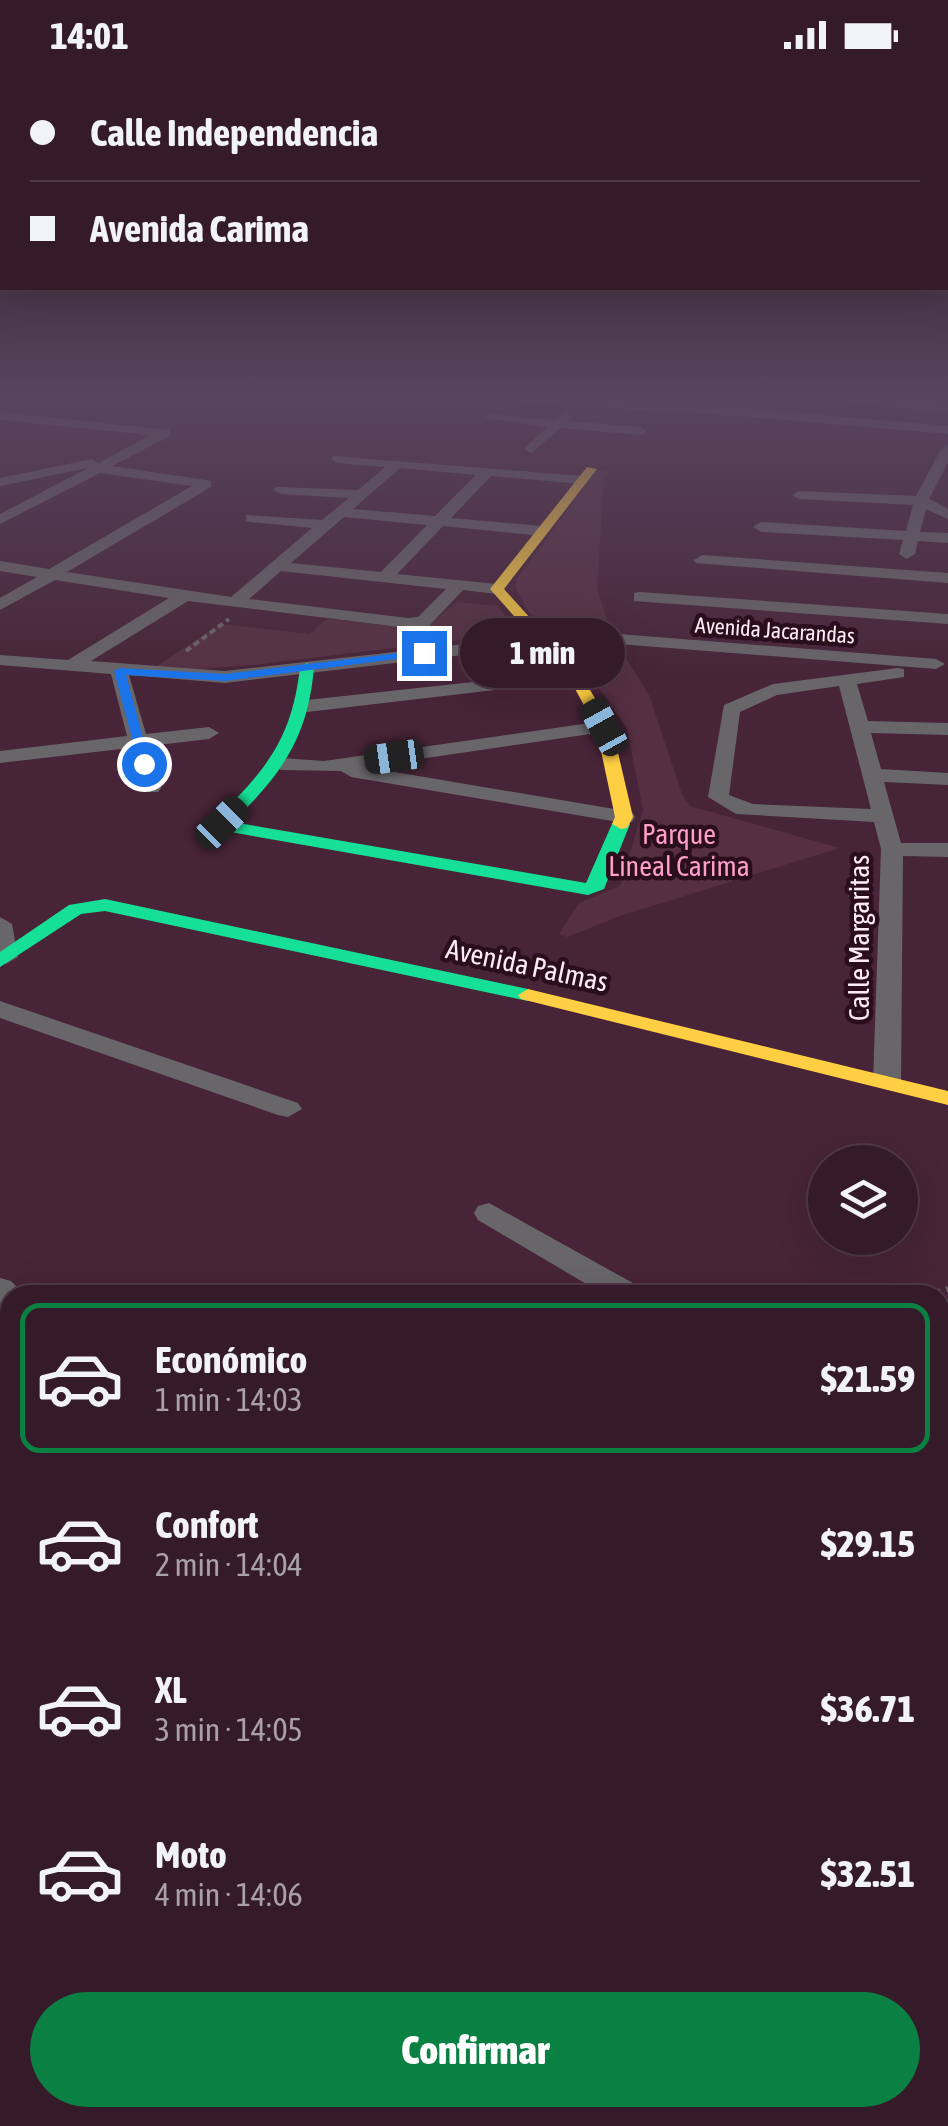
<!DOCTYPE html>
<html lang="es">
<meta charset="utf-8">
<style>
:root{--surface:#351b29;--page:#3d2431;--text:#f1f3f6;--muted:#aaa1a8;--line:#4f3946;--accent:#0b8043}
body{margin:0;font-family:"Asap Condensed",sans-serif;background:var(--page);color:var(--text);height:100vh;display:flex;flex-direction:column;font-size:38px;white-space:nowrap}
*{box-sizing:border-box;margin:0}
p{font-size:32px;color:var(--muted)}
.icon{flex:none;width:55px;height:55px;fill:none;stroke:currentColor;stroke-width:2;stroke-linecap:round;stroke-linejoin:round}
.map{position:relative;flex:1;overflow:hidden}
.side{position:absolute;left:0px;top:1215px;width:950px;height:842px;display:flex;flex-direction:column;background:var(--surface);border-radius:30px 30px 0 0;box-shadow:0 10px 40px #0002,0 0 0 2px var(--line)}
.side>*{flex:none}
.guide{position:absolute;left:0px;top:0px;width:950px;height:220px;box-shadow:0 10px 40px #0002,0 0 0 2px var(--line);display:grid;align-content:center;height:220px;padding:0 30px;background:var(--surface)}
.fabs{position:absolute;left:808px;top:1075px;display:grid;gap:20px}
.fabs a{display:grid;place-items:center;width:110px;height:110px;border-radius:50%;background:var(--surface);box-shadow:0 10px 40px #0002,0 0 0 2px var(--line);font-size:50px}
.end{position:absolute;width:45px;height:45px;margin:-22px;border:12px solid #1a73e8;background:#fff;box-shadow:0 0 0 5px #fff}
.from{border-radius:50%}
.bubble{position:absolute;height:70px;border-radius:35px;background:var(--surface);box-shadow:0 10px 40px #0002,0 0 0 2px var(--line);font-size:32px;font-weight:800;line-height:70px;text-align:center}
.car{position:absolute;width:30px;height:60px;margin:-30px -15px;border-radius:12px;box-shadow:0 0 8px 2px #0007;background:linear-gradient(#222 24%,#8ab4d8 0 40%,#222 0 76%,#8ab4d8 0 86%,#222 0)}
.guide b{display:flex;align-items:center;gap:35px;height:95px;font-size:38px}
.guide b+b{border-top:2px solid var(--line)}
.guide i{width:25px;height:25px;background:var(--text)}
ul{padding:18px 0 0;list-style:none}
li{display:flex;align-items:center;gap:30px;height:150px;margin:0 20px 15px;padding:0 10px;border:5px solid transparent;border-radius:20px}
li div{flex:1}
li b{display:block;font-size:38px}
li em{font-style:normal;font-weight:800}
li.selected{border-color:var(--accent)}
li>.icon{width:90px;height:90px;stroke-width:1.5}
.button{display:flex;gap:20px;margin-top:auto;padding:20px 30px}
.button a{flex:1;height:115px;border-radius:60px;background:var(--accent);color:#fff;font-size:40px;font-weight:800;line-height:115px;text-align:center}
.status{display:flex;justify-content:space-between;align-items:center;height:70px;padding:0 50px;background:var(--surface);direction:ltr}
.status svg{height:28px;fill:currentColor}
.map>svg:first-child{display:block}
.green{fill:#563042}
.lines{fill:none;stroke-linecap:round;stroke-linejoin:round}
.path-far1{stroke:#6d656a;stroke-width:4;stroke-dasharray:6 4;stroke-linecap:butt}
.path{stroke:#6d656a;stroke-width:6;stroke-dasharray:12 6;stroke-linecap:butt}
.street{fill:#686669;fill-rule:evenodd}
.fast{fill:#16e098;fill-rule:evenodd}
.slow{fill:#ffcf43;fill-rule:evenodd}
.route{fill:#1a73e8}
.labels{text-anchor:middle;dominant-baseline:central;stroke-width:9;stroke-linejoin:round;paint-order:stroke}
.far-street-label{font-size:22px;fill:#fdecf3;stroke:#2b0e1d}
.park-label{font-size:28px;fill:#fe9fcb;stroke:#2b0e1d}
.street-label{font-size:28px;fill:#fdecf3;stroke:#2b0e1d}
</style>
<div class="status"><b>14:01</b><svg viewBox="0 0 49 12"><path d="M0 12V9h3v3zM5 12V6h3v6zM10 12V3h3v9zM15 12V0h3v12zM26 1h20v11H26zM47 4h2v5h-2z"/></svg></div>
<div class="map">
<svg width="948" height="2056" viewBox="0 0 948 2056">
<rect width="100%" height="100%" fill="#472437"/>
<!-- green -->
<path class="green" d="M597,400L609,401L604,407L597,519L613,567L649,625L682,724L690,736L840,778L623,845L567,867L559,864L579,833L620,816L643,740L627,659L585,598L527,540L516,519V510Z
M457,532L498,536L516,563L254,595L199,599L157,596L220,554L310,564L326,549L425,559Z"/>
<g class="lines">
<!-- path-far1 -->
<path class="path-far1" d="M186,581L229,549"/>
<!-- path -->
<path class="path" d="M929,1225L948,1219"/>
<!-- street -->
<path class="street" d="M515,329L742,338L948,356V364L742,346L521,333Z
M848,329L948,334V342L854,333Z
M0,342L170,360V366L112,396L206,410L211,411V417L67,502L231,527L312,458L251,452L246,451V445L322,450L349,428L281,424L274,420L276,417L358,420L385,397L338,393L331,389L333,386L582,406L589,410L582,414L491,406L451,448L542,456L550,461L542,466L443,456L397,504L497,514L505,519L497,524L463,520L429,556L408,558L188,531L91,591L225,601L581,561L936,589L945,594L936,599L581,571L225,613L129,605L146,664L209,657L219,663L209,669L149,676L161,718L158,722H144L141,718L130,678L0,693V681L127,666L111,604L0,595V585L68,590L169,528L55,510L0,540V528L37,507L0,501V491L49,499L192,416L100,403L0,454V444L88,398L0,416V408L92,389L99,393L150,365L0,350ZM400,398L476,405L435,446L353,439ZM344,447L427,455L381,502L291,493ZM281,501L446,519L418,547L408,548L249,529Z
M566,342L572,346L568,351L641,357L647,361L641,365L561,358L531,383L524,379L547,357L484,348L490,344L555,350Z
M948,375V392L929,429L948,439V449L926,439L920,462L948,463V473L918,471L915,484L907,489L899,484L903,470L761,462L753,457L761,452L906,461L913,435L799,429L792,425L799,421L916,426L941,379Z
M702,485L948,503V513L696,493L694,490Z
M640,522L948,544V554L634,531V523Z
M898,598L904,599V607L857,614L868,651L948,653V665L871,663L881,699L948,703V715L884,712L901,773H948V787L903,786L901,1012L887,1020L873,1012L881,779L874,752L736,744L708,727L724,635L773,614ZM839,616L871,739L753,734L729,725L740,642L777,625Z
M575,601L584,606L581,610L307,642L298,636L307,630Z
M604,651L611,653V661L365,697L632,742L635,747L632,752L624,753L351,707L341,701L281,700L271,694L281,688L324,691Z
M0,847L12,854L18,887L6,894L0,893Z
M0,931L298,1033L302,1039L288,1047L278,1045L0,948Z
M489,1133L640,1217L645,1225H605L478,1150L474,1143L478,1136Z
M0,1208L11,1211L25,1225H10V1238L0,1235Z
M948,2003V2053L938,2056L922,2048H940V2007Z
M842,2048H919L916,2056H839Z"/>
<!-- fast -->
<path class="fast" d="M307,593L314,597C308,668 282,703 233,752L586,813L612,754L615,750H627L630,754L604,819L588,825L219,760L213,753L216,749C266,700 292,669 300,597Z
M105,829L528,919L538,925L528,931L105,841L81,844L0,897V882L69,835Z"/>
<!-- slow -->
<path class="slow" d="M587,397L597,399L504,519L580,603L612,657L633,747L627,758L621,759L612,754L615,747L596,657L569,608L490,519Z
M528,919L948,1021V1035L521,929L518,925Z"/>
</g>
<!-- sky -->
<linearGradient id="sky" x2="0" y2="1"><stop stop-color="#27141e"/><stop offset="0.53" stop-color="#58455e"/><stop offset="1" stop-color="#58455e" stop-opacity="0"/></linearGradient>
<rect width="948" height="617" fill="url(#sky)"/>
<!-- route -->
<path class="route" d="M424,580L427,585L225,611L126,605L150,694L144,698L139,694L114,601L120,598L225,604Z"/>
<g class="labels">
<!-- far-street labels -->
<g class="far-street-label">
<text transform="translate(775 560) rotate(4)">Avenida Jacarandas</text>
</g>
<!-- park labels -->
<g class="park-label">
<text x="679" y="764">Parque<tspan x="679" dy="32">Lineal Carima</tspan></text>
</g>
<!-- street labels -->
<g class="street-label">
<text transform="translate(859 868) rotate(-90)">Calle Margaritas</text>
<text transform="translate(527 895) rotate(12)">Avenida Palmas</text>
</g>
</g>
</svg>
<div class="fabs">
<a><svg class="icon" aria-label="layers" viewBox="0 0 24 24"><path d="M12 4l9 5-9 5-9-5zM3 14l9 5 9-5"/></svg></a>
</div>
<i class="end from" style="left:144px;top:694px"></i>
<i class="end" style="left:424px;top:583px"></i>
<div class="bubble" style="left:460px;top:548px;width:165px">1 min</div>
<i class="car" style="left:604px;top:657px;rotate:331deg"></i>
<i class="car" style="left:394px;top:687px;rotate:262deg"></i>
<i class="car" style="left:222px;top:753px;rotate:45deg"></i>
<div class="guide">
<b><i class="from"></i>Calle Independencia</b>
<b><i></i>Avenida Carima</b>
</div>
<section class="side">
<ul>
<li class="selected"><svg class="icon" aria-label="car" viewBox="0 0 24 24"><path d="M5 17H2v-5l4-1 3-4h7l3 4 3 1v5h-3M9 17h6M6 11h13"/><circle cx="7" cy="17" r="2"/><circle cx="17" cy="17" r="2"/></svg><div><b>Económico</b><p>1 min · 14:03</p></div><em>$21.59</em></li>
<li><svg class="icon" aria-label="car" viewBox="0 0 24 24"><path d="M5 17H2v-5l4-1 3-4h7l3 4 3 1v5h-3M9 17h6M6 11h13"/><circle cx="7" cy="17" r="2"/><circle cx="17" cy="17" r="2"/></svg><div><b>Confort</b><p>2 min · 14:04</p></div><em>$29.15</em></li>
<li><svg class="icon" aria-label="car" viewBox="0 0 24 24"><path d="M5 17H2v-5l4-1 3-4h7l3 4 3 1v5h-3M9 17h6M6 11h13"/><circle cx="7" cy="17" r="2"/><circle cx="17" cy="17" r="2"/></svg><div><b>XL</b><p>3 min · 14:05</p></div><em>$36.71</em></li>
<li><svg class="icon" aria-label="car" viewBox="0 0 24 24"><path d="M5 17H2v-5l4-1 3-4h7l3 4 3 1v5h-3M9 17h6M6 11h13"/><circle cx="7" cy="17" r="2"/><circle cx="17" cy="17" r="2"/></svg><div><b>Moto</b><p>4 min · 14:06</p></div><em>$32.51</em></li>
</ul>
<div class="button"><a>Confirmar</a></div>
</section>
</div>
